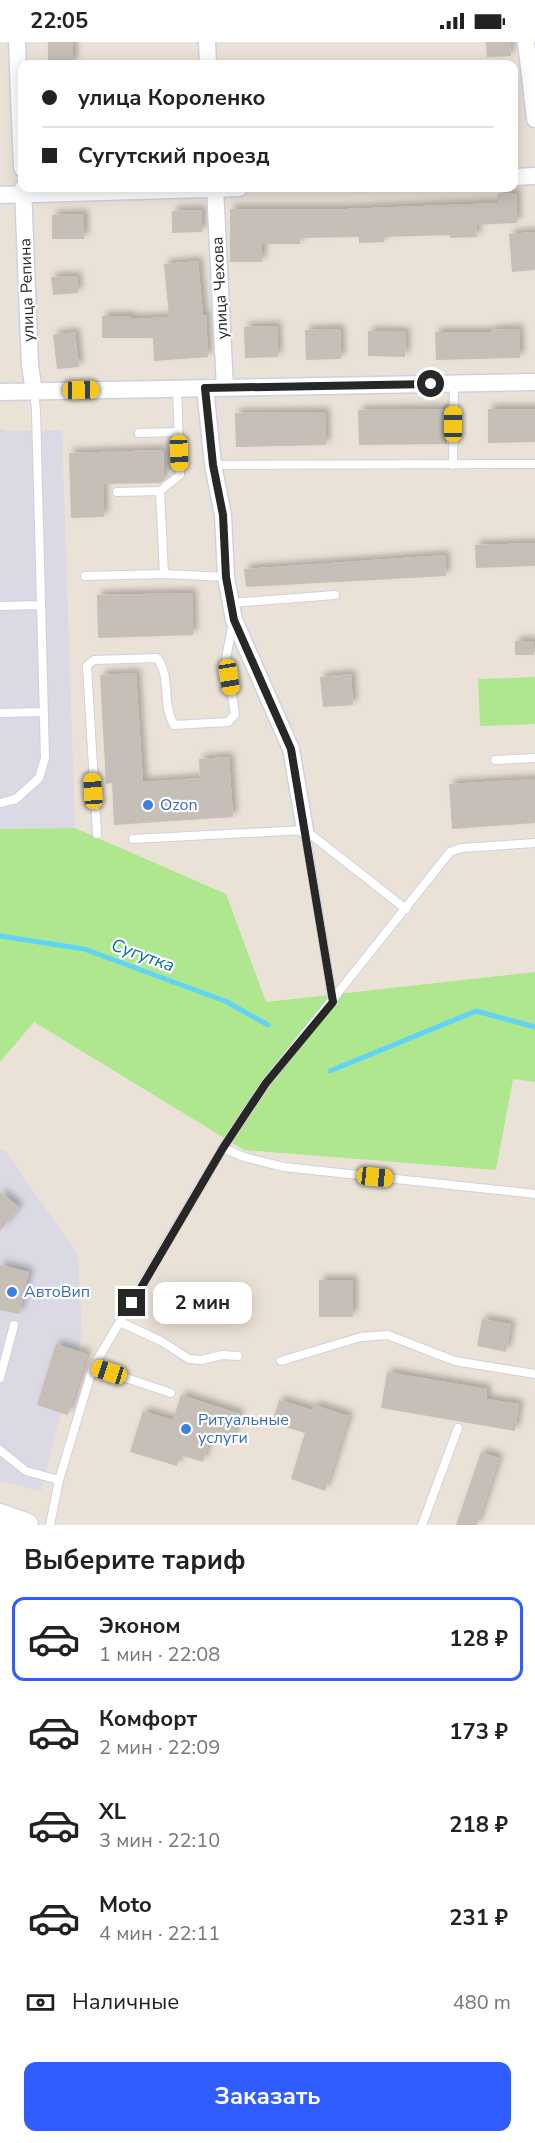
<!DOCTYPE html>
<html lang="ru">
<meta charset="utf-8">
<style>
:root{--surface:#fff;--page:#f6f6f6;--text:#222;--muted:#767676;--line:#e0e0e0;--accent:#305dff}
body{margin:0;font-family:"Nunito Sans",sans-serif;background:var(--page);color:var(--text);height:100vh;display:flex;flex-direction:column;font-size:22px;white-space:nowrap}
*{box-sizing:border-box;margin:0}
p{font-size:20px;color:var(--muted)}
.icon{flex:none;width:33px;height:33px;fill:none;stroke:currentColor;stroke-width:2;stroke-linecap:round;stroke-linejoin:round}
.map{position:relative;height:1483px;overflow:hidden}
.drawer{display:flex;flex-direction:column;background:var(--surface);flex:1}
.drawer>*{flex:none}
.guide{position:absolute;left:18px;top:18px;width:500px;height:132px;border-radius:12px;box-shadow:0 3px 15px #0003;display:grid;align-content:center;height:132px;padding:0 24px;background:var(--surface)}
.end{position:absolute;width:27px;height:27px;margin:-14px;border:8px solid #272727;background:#fff;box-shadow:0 0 0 3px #fff}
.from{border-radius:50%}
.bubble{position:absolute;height:42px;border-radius:12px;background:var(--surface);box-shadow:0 3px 15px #0003;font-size:20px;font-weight:700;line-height:42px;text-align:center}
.car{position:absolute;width:18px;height:36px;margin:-18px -9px;border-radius:8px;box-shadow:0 0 4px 2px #0007;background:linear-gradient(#f5c518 24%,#345 0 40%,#f5c518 0 76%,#345 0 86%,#f5c518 0)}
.guide b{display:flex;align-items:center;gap:21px;height:57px;font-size:22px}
.guide b+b{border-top:2px solid var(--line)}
.guide i{width:15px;height:15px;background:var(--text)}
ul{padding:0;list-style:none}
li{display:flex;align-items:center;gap:18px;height:84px;margin:0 12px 9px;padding:0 12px;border:3px solid transparent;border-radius:12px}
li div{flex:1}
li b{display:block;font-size:22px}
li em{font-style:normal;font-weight:700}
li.on{border-color:var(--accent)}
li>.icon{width:54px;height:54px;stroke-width:1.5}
h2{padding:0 24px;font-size:27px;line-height:72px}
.pay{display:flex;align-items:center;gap:15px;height:66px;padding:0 24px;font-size:22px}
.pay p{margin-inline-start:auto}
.primary-button{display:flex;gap:12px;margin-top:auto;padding:12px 24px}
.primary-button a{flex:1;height:69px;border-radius:12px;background:var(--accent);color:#fff;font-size:24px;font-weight:700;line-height:69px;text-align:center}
.status{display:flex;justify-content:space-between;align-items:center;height:42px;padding:0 30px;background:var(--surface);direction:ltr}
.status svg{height:16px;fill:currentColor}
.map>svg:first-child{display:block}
.industrial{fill:#dbd9e3}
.green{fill:#afe78f}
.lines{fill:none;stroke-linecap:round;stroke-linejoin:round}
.stream{stroke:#61d3f6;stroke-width:5}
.building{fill:#c6bfb7;filter:url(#shadow)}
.service-casing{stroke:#ccd1e2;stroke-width:10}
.minor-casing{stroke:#ccd1e2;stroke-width:19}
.secondary-casing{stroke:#ccd1e2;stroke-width:26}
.service{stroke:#fff;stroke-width:8}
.minor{stroke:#fff;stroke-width:16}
.secondary{stroke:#fff;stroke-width:24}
.route{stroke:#272727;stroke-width:8}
.shop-dot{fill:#3f7fe0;stroke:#fff;stroke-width:2}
.labels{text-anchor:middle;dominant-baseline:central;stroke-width:4.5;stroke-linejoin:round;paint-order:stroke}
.street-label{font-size:16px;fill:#272727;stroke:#fff}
.shop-label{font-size:16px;fill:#366cbe;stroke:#fff;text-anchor:start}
.water-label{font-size:18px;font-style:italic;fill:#046e9e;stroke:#fff}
</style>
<div class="status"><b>22:05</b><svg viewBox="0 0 49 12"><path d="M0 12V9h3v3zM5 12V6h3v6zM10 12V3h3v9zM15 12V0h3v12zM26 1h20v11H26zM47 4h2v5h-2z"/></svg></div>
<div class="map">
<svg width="535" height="1483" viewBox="0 0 535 1483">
<defs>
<filter id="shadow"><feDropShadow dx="4.5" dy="-4.5" stdDeviation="3" flood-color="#0004"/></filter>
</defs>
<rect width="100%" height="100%" fill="#ebe2d7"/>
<!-- industrial -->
<path class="industrial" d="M0,385L5,389L62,388L75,786L0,787Z
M0,1107H4L78,1213L82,1293L41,1449L0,1439Z"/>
<!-- green -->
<path class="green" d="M535,635V682L480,684L478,637Z
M75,786L226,852L266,960L535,930V1040L513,1037L496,1128L244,1108L34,980L0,1020V787Z"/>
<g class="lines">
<!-- stream -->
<path class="stream" d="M0,894L84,907L225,959L268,983
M330,1029L476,969L535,985"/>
</g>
<!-- building -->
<path class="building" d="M48,0H73V22H48Z
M486,0H510L511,14L487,15Z
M516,151L517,181L476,183L477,195L450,196V193L384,195V200L359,201V195L300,196V202H262V220H230V167H346L498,161V152Z
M202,168V190L172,191V169Z
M84,172V197H52V173Z
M535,190V228L512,230L509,192Z
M198,219L203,273H206L208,315L154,319L153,296H102V274H131V277L169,275L164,222Z
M77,234L78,251L53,253L51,235Z
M277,284L278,315L245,316L244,285Z
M340,287L341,317L306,318L305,288Z
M519,287L520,316L436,318L435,290H491V288Z
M368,289L406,290L405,315L368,314Z
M75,290L79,325L57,327L53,293Z
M447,367V402L359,403L358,368Z
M488,367H535V400L488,401Z
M325,370L326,403L236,405L235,371Z
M163,408L164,438L160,441L103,442L104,475L71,476L69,411Z
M535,501V524L476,526L475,503Z
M445,513L446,534L246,545L244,527Z
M192,551L193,593L98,596L97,553Z
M515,599H534V613H515Z
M136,631L143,740L200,736L199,717L229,715L233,775L114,783L112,741L106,742L100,633Z
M351,632L353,663L323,665L320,635Z
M535,737V781L452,787L449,742Z
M0,1150L19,1165L0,1189Z
M0,1223L29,1230L19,1272L0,1268Z
M319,1238H353V1275H319Z
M482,1277L511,1282L506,1310L477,1304Z
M56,1302L87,1312L68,1373L37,1363Z
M387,1330L487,1347L486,1357L519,1362L515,1389L381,1366Z
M181,1353L240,1372L231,1402L210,1396L203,1420L180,1413L177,1424L130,1410L143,1369L173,1378Z
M279,1358L313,1368L314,1363L349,1374L325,1449L291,1437L305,1391L272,1381Z
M481,1410L499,1416L477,1483H456Z"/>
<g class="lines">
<!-- service casing -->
<g class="service-casing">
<path id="service" d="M139,391L178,390
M213,423L535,422
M453,423L454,341
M117,450L160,449
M164,532L160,449L180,433L177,346
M85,534L164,532L226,535
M230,561L335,553
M0,564L41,563
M0,671L44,670
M495,718L535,716
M0,761L16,757L39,736L45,716L36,368L34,349
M305,788L333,960
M97,792L87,624L94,618L157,616C172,636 161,661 174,683L228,680L235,672L226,616L233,581
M133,797L305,788L406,867
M223,1106L244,1115L284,1125L535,1152
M120,1280L161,1299L189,1317L201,1318L222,1313L238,1314
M281,1319L361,1295L388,1293L455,1319L535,1332
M93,1325L171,1351
M0,1336L14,1283
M0,1408L26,1429L59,1438
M50,1483L59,1438L93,1325L223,1106L266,1041L450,810L461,806L535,801
M422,1483L458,1386"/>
</g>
<!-- minor casing -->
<g class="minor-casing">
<path id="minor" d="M17,0L22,126
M207,0L208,22
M526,0L535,77
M513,135L535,134
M23,146L30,324L34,349
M215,146L225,346
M0,153L239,146
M205,346L213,423L223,473L226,535L234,578L291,707L305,788
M0,350L535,340"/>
</g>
<!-- secondary casing -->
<g class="secondary-casing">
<path id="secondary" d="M0,1474L26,1483"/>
</g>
<!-- service -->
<use href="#service" class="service"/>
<!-- minor -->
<use href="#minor" class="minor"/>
<!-- secondary -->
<use href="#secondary" class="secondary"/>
</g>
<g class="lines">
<!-- route -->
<path class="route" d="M132,1261L223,1106L266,1041L333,960L291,707L234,578L226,535L223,473L213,423L205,346L431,342"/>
</g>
<!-- markers -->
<g class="shop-dot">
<circle cx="148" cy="763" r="6"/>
<circle cx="12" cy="1250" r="6"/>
<circle cx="186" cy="1387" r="6"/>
</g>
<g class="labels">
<!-- street labels -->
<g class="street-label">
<text transform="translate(220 246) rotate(-93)">улица Чехова</text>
<text transform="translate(27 248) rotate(-92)">улица Репина</text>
</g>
<!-- shop labels -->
<g class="shop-label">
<text x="160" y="763">Ozon</text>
<text x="24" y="1250">АвтоВип</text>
<text x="198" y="1378">Ритуальные<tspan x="198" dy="18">услуги</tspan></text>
</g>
<!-- water labels -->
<g class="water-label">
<text transform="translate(143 913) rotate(20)">Сугутка</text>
</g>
</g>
</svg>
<i class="end from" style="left:431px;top:342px"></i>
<i class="end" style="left:132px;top:1261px"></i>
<div class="bubble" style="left:153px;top:1240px;width:99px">2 мин</div>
<i class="car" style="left:81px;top:348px;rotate:89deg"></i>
<i class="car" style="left:453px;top:382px;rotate:0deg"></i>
<i class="car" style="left:179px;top:411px;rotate:178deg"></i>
<i class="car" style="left:229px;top:635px;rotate:171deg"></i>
<i class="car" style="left:93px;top:749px;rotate:356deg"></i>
<i class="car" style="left:375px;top:1135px;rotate:96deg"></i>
<i class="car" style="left:109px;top:1330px;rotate:288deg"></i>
<div class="guide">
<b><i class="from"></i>улица Короленко</b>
<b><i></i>Сугутский проезд</b>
</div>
</div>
<section class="drawer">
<h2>Выберите тариф</h2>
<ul>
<li class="on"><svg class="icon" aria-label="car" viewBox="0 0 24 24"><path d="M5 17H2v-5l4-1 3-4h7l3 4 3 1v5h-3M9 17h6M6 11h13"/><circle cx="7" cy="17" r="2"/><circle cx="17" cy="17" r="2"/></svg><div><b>Эконом</b><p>1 мин · 22:08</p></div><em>128 ₽</em></li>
<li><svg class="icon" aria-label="car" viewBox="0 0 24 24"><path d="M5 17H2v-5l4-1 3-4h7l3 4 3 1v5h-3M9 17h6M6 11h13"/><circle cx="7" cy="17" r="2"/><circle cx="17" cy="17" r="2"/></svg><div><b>Комфорт</b><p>2 мин · 22:09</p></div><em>173 ₽</em></li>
<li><svg class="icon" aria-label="car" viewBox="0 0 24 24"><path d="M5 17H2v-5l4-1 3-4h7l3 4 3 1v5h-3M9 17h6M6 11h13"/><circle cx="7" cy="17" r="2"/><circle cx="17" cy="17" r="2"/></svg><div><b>XL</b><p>3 мин · 22:10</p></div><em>218 ₽</em></li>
<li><svg class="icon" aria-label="car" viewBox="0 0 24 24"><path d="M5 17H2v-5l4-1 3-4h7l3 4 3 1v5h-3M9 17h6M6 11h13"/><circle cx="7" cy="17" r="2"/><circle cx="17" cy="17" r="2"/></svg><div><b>Moto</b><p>4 мин · 22:11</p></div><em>231 ₽</em></li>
</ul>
<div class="pay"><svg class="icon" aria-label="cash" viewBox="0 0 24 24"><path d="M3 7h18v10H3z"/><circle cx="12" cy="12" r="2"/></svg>Наличные<p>480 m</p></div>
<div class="primary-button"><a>Заказать</a></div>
</section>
